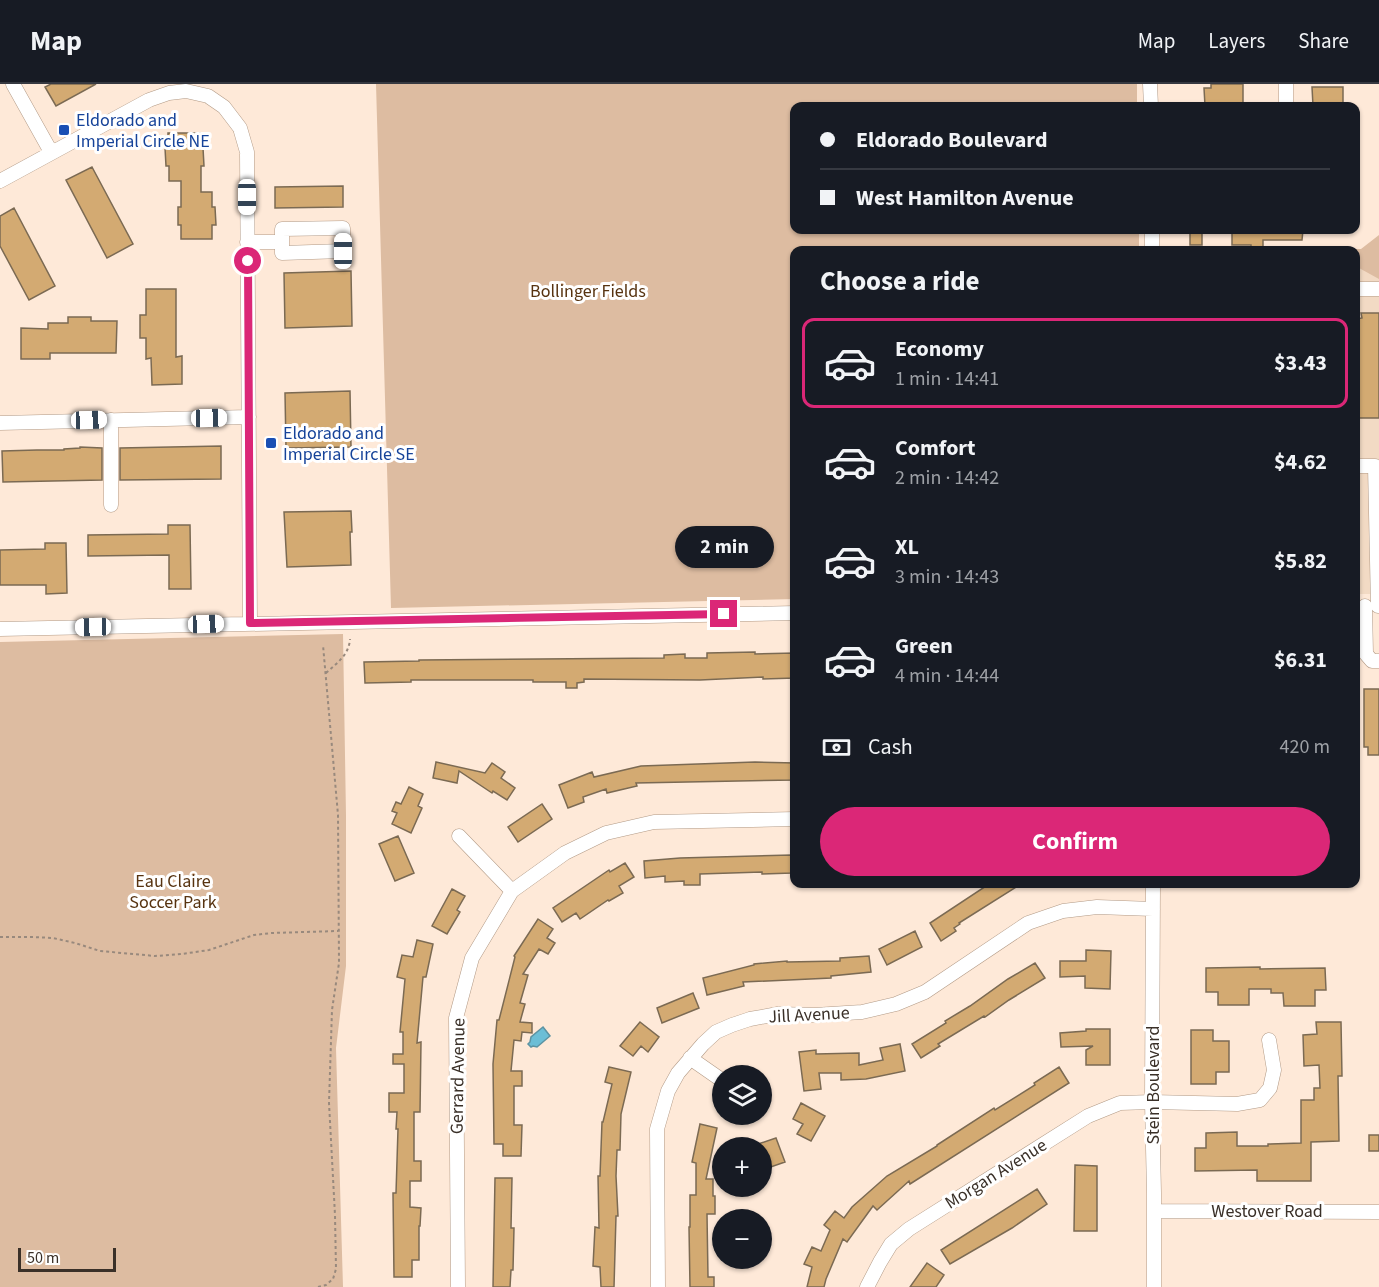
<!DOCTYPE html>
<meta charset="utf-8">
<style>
:root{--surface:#171b24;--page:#20242c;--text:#f1f3f6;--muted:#9ea1a6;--line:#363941;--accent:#db2777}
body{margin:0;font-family:"Source Sans 3",sans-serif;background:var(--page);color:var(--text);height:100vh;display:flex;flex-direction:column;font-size:22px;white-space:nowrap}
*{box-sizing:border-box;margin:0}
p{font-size:20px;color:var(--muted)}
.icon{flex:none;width:33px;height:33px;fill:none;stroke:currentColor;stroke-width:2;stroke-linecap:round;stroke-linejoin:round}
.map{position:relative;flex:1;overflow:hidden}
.panel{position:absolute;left:790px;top:162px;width:570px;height:642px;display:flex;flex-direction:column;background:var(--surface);border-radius:12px;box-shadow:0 2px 4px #0004}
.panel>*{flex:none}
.guide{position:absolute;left:790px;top:18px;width:570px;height:132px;border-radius:12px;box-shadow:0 2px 4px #0004;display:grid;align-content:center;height:132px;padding:0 30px;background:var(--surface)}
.tools{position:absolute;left:712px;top:981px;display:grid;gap:12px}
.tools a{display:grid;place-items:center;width:60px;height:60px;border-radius:50%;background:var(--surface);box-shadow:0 2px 4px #0004;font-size:30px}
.scale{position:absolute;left:18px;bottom:15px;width:98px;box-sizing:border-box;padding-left:6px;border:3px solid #3a3028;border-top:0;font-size:16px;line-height:21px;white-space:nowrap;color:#3a3028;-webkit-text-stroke:4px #fff;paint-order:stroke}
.end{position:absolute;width:27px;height:27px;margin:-14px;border:8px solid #db2777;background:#fff;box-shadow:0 0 0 3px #fff}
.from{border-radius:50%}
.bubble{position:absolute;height:42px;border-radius:21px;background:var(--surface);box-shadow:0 2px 4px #0004;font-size:20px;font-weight:700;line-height:42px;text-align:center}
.car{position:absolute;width:18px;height:36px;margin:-18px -9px;border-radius:8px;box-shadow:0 0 4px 2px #0007;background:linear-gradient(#fff 24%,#345 0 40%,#fff 0 76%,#345 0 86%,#fff 0)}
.guide b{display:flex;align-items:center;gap:21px;height:57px;font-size:22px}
.guide b+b{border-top:2px solid var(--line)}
.guide i{width:15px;height:15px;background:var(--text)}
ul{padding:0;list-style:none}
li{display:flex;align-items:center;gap:18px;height:90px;margin:0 12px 9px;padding:0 18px;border:3px solid transparent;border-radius:12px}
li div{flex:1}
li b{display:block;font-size:22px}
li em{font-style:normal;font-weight:700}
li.current{border-color:var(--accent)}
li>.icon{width:54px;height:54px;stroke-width:1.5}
h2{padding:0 30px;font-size:27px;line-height:72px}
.pay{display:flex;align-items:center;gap:15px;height:66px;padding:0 30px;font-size:22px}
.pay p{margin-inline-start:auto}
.action{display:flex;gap:12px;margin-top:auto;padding:12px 30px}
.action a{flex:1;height:69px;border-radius:36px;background:var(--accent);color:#fff;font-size:24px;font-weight:700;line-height:69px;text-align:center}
header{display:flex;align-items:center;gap:36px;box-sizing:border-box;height:84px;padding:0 30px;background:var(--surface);border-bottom:2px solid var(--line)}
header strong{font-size:28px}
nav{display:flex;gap:33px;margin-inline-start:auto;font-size:21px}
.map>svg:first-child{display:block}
.built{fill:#f2dac4}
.green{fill:#ddbca1}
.water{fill:#6cbed6;stroke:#5d93a2;stroke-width:1.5}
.building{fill:#d3aa72;stroke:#7b6a53;stroke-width:1.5}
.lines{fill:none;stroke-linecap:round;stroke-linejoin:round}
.minor-casing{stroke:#b29a86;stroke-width:15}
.path{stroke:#98897d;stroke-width:2;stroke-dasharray:3 3;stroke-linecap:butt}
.minor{stroke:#fff;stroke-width:14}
.route{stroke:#db2777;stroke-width:8}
.transit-dot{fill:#1a4fb4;stroke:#fff;stroke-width:2}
.labels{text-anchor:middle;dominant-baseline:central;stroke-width:6;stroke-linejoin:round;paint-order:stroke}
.transit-label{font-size:18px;fill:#164399;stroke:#fff;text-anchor:start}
.park-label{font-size:18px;fill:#573310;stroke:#fff}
.street-label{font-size:18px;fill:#3a3028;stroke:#fff}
</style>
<header>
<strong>Map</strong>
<nav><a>Map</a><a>Layers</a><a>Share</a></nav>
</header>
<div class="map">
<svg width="1379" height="1203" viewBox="0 0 1379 1203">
<rect width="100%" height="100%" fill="#fee9d8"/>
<!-- built -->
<path class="built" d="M1379,178V510H1356V179Z"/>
<!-- green -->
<path class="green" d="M376,0H1137V22H795V146H1139V166H795V515L391,524Z
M1379,151V195L1359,184H1356V166H1181V164L1361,165Z
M343,550L346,732V882L336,964L343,1203H0V558Z"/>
<!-- water -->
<path class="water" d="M543,943L550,952L537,963L533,962L531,963L528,960L530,958L531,953Z"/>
<!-- building -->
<path class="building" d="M51,0H96L56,22L45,3Z
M1211,0H1243V22H1205L1204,4H1211Z
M1312,3H1343V22H1313Z
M168,49H200V64H203L204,82H201V108H212V123H215L216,141H212V155H181V141H178V123H181V97H169V82H166L165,64H168Z
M92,83L133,160L107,174L66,96Z
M343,102V123L275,124V103Z
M14,124L55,202L29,216L0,162V132Z
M1190,146H1202V161H1190Z
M1232,146H1303L1302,156H1263V163H1251V161H1232Z
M351,187L352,242L285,244L284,189Z
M146,205H176V273L182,272V300L152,301L151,274L146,275V254H140V231H146Z
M1361,229H1379V334H1358V332H1356V296H1358L1356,239L1357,235L1362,234Z
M68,233H91V237H117L116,269H50V275H21V244L48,245V239H68Z
M350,307L351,363L286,364L285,309Z
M221,362V395L120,396V364Z
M80,363L102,364V396L3,398L2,367L37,366H64V365L80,364Z
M351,427L352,448H350L351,481L287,483L284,428Z
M168,441H190L191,505H169V471L88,472V451L168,450Z
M45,459H66L67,509L46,510V501H0V466L45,465Z
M755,568V570L795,569V594L763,595V593L700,596L584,595V598L577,599V604H566V598H533V596H411V598L365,599L364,578L419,577V576L664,574V571L685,570V574H707V569Z
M1364,605H1379V671H1368V663H1364Z
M436,678L485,689L492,679L505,688L501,694L515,704L507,716L493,707L492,709L459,687L457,699L433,694Z
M755,678L795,679V696L636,699L637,702L607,709L606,705L583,713L584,718L568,724L559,701L592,688L594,693L641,682Z
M409,703L423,710L418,722L422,724L411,749L392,740L397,729L392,727L396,718L401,720Z
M542,720L552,735L518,758L508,743Z
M398,752L414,789L395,797L379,760Z
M791,771L792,789L762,790V788L700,790V801H684V797L665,798V792L645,794L644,777L680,774Z
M625,779L634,793L619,802L623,809L609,817L608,816L580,835L576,829L562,838L553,824L609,786L610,788Z
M989,800H1021L959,839L960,840L954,844L956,847L941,857L930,839Z
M452,805L465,812L457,826L460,828L447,850L432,842Z
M538,835L553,845L547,854L555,859L548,870L539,865L523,890L528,891L520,919L525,920L520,938L532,939V949L522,948L521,957L514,956L511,987H522V1002H514V1041H522L521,1072H503V1060H494L493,980L497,936H499L515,873L514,872Z
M915,847L922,863L887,881L879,865Z
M417,856L433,860L426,893H423L417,959L421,958L420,1028H414V1077H421V1097H410V1123L421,1124L420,1142H419V1176H412V1193H394L393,1109H396L398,1045H396L397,1028H389V1009H404V980H393V970H403V948H400L405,895L397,893L402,871L413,873Z
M1086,866L1111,867L1110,905L1085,904V892L1060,893V877H1086Z
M869,872L871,888L831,892V894L743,898L744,902L707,911L703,894L754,881V880L787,877V878L840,877V874Z
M1035,879L1045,894L1009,916L985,933L984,932L938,960L940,962L921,974L912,960L946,939L945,937L970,922L1008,895Z
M1260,883V885L1325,884L1326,906H1315V922H1284L1283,909H1271V905H1249V921H1218V908H1206V884Z
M693,909L699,924L662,939L657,924Z
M640,938L659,953L648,968L641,962L633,972L620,962Z
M1316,938H1341L1342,992H1338L1339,1057L1311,1058V1097H1257V1086L1195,1087V1064H1206V1049L1237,1048V1062H1268V1060L1301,1059V1016H1314V1004H1320L1319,981L1304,982L1303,951L1317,950Z
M1086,945H1110V981H1086V966L1093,962L1061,963L1060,949L1086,947Z
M1191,946H1213V957H1229V988H1216V1000H1191Z
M900,960L905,987L866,995L841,996V989H819L821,1005L804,1007L799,968L816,966V970L859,969V981L883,976L880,964Z
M609,983L631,988L621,1030L620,1066H617L616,1092L618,1132H616L614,1203H601L600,1183L593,1182L595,1143L599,1144L598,1092H600L602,1038H603L612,1000L605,998Z
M1059,983L1069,999L910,1100L909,1097L877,1126L873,1122L847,1158L843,1155L826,1195L824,1203H807L812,1183L804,1180L812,1163L821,1167L830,1146L824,1141L835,1127L844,1134L852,1123L887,1092L937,1062V1061L994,1024L995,1026L1035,1001L1034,999Z
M801,1019L825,1032L811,1057L797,1050L803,1040L793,1035Z
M700,1040L717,1044L706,1095H713V1112H715V1130H707L708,1193H714V1203H690L689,1143H690V1111H696V1079L692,1078Z
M1369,1051H1379V1067H1369Z
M776,1054L785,1078L762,1086V1064H759L758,1060Z
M1075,1081L1097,1082V1147H1074Z
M495,1094H512L511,1144H514L513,1186H511L510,1203H493Z
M1037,1105L1047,1120L1012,1144L950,1180L941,1166Z
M927,1179L944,1191L936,1203H910Z"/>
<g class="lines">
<!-- minor casing -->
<g class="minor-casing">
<path id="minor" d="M13,0L51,68
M1150,0L1151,22
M1286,0V22
M0,97L149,16L169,9L186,7L208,12L224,23L240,44L247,68L250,539
M1152,146V166
M247,158H282V169L343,167V144L282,145V158
M1356,205H1379
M111,336V421
M0,339L249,333
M1356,382H1375L1378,522
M1365,522L1366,570L1372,577H1379
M0,545L795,529
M459,752L512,807
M1153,800L1152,1018L1154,1109V1203
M690,974L723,997
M1154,1127L1379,1128
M458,1203L456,934L472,874L512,807L565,769L606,749L654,738L795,735
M658,1203L657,1045L668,1007L678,989L703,960L716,948L732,941L750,935L778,930L815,931L862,928L896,920L925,908L1028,839L1063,827L1097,823L1153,825
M867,1203L880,1178L891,1160L909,1145L1088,1032L1120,1019L1152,1018L1237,1020L1260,1016L1270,1004L1274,986L1269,956"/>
</g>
<!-- path -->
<path class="path" d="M326,589C337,579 349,571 350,555
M0,853H33L53,854L75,859L100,867L155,872L182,870L209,866L254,851L272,849L338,847
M318,1203L326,1201L333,1195L336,1185L335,1131L329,1019L332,926L339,879L338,731L323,561"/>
<!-- minor -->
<use href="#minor" class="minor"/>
</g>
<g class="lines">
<!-- route -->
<path class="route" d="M248,177L250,539L724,530"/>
</g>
<!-- markers -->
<g class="transit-dot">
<rect x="58" y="40" width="12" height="12" rx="3"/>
<rect x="265" y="353" width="12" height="12" rx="3"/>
</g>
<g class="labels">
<!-- transit labels -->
<g class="transit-label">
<text x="76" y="36">Eldorado and<tspan x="76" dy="21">Imperial Circle NE</tspan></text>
<text x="283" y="349">Eldorado and<tspan x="283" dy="21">Imperial Circle SE</tspan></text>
</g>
<!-- park labels -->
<g class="park-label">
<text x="588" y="207">Bollinger Fields</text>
<text x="173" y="797">Eau Claire<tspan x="173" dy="21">Soccer Park</tspan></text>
</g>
<!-- street labels -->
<g class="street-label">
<text transform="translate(809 931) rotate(-3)">Jill Avenue</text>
<text transform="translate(458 992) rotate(-89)">Gerrard Avenue</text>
<text transform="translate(1153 1001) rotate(-90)">Stein Boulevard</text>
<text transform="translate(996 1090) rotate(-32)">Morgan Avenue</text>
<text x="1267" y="1127">Westover Road</text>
</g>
</g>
</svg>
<div class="tools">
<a><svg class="icon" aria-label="layers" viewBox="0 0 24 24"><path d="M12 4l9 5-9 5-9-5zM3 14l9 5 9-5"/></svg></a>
<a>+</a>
<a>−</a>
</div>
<div class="scale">50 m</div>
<i class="end from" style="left:248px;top:177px"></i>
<i class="end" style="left:724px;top:530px"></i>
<div class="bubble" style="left:675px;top:442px;width:99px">2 min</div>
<i class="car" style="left:247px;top:113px;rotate:180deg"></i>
<i class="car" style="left:343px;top:167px;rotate:0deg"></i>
<i class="car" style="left:209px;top:334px;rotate:89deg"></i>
<i class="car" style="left:89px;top:336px;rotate:88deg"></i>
<i class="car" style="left:206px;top:540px;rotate:88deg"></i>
<i class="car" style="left:93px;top:543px;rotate:269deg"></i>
<div class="guide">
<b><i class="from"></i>Eldorado Boulevard</b>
<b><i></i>West Hamilton Avenue</b>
</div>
<section class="panel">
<h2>Choose a ride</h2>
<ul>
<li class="current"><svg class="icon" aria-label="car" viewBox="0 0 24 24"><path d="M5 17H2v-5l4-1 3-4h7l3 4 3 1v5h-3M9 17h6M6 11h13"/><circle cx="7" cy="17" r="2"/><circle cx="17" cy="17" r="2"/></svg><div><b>Economy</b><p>1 min · 14:41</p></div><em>$3.43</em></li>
<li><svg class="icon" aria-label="car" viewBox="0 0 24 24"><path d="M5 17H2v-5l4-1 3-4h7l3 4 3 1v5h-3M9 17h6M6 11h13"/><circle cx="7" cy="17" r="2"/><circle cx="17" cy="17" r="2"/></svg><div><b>Comfort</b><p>2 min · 14:42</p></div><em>$4.62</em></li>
<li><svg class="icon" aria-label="car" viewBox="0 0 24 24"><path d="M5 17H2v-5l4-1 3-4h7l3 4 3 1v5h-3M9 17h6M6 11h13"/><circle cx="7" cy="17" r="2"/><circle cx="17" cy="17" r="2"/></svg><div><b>XL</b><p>3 min · 14:43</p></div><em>$5.82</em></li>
<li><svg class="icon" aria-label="car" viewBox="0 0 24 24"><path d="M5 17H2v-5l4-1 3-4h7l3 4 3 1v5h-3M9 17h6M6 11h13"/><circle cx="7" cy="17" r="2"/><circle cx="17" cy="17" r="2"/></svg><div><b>Green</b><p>4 min · 14:44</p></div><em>$6.31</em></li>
</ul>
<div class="pay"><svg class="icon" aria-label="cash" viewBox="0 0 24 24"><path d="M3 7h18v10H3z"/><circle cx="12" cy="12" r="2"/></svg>Cash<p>420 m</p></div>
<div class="action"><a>Confirm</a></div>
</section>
</div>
